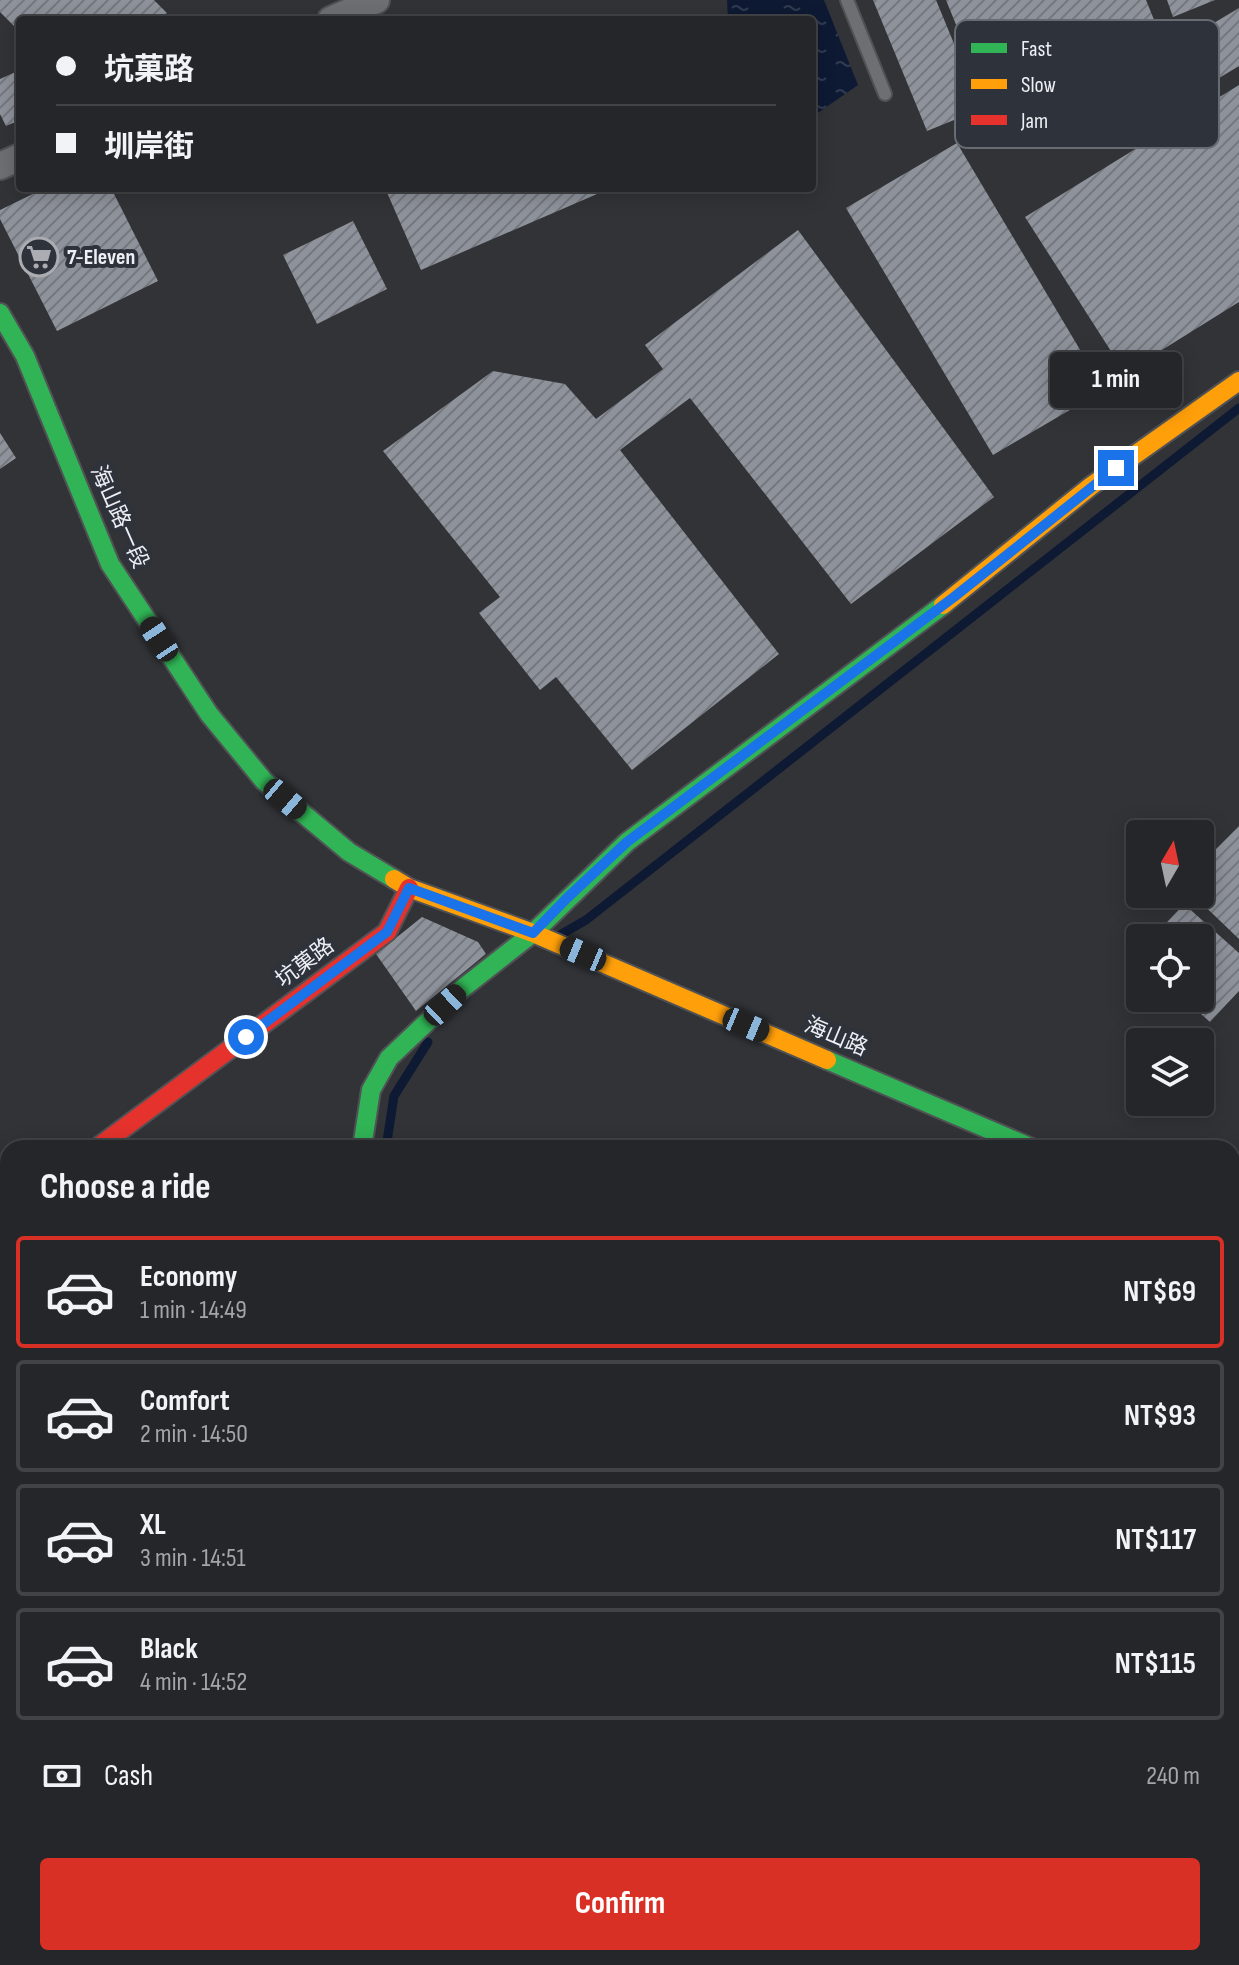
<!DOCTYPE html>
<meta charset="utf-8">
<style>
:root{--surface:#252629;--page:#313235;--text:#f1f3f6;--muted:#a3a5a8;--line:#424346;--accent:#d93025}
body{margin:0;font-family:"Sofia Sans Condensed","Noto Sans TC",sans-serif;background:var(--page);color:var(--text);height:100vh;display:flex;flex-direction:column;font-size:30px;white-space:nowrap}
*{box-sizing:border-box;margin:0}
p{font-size:26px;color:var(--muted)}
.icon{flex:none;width:44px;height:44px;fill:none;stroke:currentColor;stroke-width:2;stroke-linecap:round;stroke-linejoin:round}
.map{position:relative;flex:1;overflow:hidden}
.panel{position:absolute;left:0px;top:1140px;width:1240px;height:826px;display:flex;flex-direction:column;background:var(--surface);border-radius:24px 24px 0 0;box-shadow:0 4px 20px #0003,0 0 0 2px var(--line)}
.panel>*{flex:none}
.top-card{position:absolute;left:16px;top:16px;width:800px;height:176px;border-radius:8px;box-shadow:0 4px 20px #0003,0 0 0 2px var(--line);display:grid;align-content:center;height:176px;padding:0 40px;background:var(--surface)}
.needle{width:52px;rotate:9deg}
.fabs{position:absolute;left:1126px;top:820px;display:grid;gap:16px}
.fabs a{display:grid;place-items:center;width:88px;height:88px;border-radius:8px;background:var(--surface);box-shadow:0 4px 20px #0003,0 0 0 2px var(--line);font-size:40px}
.end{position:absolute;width:36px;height:36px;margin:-18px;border:10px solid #1a73e8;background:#fff;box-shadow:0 0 0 4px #fff}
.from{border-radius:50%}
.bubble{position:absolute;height:56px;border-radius:8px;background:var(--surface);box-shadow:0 4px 20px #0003,0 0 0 2px var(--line);font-size:26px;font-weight:700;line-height:56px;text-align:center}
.car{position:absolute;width:24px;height:48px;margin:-24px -12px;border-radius:10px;box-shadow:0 0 6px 2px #0007;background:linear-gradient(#222 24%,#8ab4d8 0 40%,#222 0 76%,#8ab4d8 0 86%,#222 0)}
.top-card b{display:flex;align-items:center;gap:28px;height:76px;font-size:30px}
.top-card b+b{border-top:2px solid var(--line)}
.top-card i{width:20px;height:20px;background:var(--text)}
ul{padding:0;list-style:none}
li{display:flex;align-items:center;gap:24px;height:112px;margin:0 16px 12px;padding:0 24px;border:4px solid var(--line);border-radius:8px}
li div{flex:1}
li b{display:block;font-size:30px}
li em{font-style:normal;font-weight:700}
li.selected{border-color:var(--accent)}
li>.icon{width:72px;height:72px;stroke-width:1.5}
h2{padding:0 40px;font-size:36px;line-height:96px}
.pay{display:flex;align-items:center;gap:20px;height:88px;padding:0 40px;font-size:30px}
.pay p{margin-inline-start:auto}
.primary-button{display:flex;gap:16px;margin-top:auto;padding:16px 40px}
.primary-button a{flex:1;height:92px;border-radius:8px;background:var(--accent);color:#fff;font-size:32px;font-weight:700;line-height:92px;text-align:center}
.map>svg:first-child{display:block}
.water{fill:url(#water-ripples)}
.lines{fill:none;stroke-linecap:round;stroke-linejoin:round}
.stream{stroke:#0e1933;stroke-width:9}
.building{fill:url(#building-hatch)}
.lane-casing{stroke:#505256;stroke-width:16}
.street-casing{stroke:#505256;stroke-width:30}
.fast-casing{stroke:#505256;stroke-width:22}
.slow-casing{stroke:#505256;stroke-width:22}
.jam-casing{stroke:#505256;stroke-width:22}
.lane{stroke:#6d6f72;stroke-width:12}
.street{stroke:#6d6f72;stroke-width:26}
.fast{stroke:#30b455;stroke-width:18}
.slow{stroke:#ff9f0a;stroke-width:18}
.jam{stroke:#e5322d;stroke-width:18}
.route{stroke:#1a73e8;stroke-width:10}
.labels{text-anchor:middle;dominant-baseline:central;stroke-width:8;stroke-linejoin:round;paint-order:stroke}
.poi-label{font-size:22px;font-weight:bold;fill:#edeff4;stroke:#2e323a;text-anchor:start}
.street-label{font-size:22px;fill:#edeff4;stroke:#2e323a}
.key{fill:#2e323a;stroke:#676b72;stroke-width:2}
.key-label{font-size:22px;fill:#edeff4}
</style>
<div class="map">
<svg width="1239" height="1965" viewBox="0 0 1239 1965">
<defs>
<pattern id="water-ripples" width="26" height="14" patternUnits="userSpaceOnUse" patternTransform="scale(2)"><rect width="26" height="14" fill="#0e1933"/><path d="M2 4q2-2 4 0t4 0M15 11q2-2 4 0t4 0" fill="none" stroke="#313b51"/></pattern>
<pattern id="building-hatch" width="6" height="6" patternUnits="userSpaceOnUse" patternTransform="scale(2)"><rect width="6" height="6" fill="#8e929b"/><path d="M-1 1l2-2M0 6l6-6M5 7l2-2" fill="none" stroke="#75787e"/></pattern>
</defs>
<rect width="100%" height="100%" fill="#313337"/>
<!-- water -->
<path class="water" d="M727,0H824L858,85L812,117V20H728Z
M1232,1277L1239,1280V1506L1232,1510Z"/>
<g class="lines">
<!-- stream -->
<path class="stream" d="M560,935L586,920L1239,408
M386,1148L394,1096L428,1042
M505,1958L506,1965"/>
</g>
<!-- building -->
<path class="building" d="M0,0H154L167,13L161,20H20V32L0,12Z
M873,0H936L981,109L927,131Z
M946,0H1146L1161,37L989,106Z
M1167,0H1215L1173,17Z
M1239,8V66L1136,128L1110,85Z
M20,70V120L6,126L0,114V79Z
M1239,85V302L1125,373L1025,217Z
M957,143L1104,390L993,455L846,208Z
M45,188H111L158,281L57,331L0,219V210Z
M385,188H611L421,270Z
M353,221L387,289L317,324L283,255Z
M798,230L994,497L851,604L690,398L620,450L779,654L632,770L556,677L540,690L479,613L500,597L383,451L493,371L565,384L596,419L663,369L645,345Z
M0,433L16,458L0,469Z
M1239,826V939L1192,894H1200V865Z
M1184,904L1239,953V991L1210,1022L1183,998H1200V938H1152Z
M422,917L478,942L486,954L416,1011L376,954Z"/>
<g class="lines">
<!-- lane casing -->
<g class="lane-casing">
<path id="lane" d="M847,0L885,94"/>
</g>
<!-- street casing -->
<g class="street-casing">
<path id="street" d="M331,20L376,0
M0,166L20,157
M1232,1756L1239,1759
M483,1958L485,1965
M908,1958L921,1965"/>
</g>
<!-- fast casing -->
<g class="fast-casing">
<path id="fast" d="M0,313L25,356L110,564L209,714L264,781L349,852L394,879
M827,1060L1032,1148
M362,1148L371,1090L389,1058L463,988L533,933L627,842L943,605
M0,1220L8,1214
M1232,1408L1239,1401
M1232,1468L1239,1462"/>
</g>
<!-- slow casing -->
<g class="slow-casing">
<path id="slow" d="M943,605L1091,486L1239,381
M394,879L409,888L533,933L827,1060
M1232,1234L1239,1237
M655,1965L659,1958"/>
</g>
<!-- jam casing -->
<g class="jam-casing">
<path id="jam" d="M97,1148L387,932L409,888
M700,1965L704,1958"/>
</g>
<!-- lane -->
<use href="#lane" class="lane"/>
<!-- street -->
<use href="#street" class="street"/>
<!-- fast -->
<use href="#fast" class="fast"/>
<!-- slow -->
<use href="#slow" class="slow"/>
<!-- jam -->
<use href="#jam" class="jam"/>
</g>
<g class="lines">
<!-- route -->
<path class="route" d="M246,1037L387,932L409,888L533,933L567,898L627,842L954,597L1116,468"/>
</g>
<!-- icons -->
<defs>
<g id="supermarket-ring" transform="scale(2)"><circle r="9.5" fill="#2e323a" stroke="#abadb2" stroke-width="1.5"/><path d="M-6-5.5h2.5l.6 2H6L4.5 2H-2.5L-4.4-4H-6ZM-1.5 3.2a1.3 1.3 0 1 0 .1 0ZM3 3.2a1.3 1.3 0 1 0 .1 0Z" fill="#abadb2"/></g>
</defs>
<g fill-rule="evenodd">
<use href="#supermarket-ring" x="39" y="257"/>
</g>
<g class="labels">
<!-- poi labels -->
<g class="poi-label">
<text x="67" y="257">7-Eleven</text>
</g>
<!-- street labels -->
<g class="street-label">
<text transform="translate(119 517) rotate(66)">海山路一段</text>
<text transform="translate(305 963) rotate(-37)">坑菓路</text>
<text transform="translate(836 1037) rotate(23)">海山路</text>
</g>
</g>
<!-- legend -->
<rect x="955" y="20" width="264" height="128" rx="12" class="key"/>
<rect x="971" y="43" width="36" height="10" fill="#30b455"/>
<rect x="971" y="79" width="36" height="10" fill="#ff9f0a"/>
<rect x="971" y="115" width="36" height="10" fill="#e5322d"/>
<g class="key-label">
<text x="1021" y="56">Fast</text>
<text x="1021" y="92">Slow</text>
<text x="1021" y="128">Jam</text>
</g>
</svg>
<div class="fabs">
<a><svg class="needle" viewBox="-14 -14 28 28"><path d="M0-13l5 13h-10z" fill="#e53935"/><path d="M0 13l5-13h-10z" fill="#a3a5a8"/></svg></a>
<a><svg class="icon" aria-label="locate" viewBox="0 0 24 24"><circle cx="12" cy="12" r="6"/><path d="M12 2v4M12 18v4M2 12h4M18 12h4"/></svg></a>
<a><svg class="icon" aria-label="layers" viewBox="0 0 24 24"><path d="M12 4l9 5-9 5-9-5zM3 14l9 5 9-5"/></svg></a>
</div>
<i class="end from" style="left:246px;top:1037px"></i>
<i class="end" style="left:1116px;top:468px"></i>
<div class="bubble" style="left:1050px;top:352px;width:132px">1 min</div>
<i class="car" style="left:159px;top:639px;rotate:327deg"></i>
<i class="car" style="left:285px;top:799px;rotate:130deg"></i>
<i class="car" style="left:583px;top:954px;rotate:293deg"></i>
<i class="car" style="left:445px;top:1005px;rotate:47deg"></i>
<i class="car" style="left:746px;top:1025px;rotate:113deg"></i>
<div class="top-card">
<b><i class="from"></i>坑菓路</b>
<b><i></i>圳岸街</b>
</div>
<section class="panel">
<h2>Choose a ride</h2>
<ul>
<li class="selected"><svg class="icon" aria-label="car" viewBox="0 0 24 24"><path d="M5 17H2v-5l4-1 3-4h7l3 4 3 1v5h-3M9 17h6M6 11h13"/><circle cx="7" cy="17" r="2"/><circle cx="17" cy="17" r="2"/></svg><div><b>Economy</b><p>1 min · 14:49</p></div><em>NT$69</em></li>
<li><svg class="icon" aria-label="car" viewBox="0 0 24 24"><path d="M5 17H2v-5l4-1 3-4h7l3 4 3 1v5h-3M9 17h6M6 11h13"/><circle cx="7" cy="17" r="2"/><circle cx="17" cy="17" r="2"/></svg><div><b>Comfort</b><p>2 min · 14:50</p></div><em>NT$93</em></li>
<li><svg class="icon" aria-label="car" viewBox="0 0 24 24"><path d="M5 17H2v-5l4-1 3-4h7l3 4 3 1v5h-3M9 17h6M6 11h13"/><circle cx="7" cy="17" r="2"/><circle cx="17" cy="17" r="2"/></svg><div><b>XL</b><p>3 min · 14:51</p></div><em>NT$117</em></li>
<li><svg class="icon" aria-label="car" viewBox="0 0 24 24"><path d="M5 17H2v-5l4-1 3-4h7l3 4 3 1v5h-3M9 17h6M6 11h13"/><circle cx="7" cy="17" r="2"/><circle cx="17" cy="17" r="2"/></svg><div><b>Black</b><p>4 min · 14:52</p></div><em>NT$115</em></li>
</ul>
<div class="pay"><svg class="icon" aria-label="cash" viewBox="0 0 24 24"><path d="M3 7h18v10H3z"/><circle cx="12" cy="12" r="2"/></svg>Cash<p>240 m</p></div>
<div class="primary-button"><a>Confirm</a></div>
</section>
</div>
